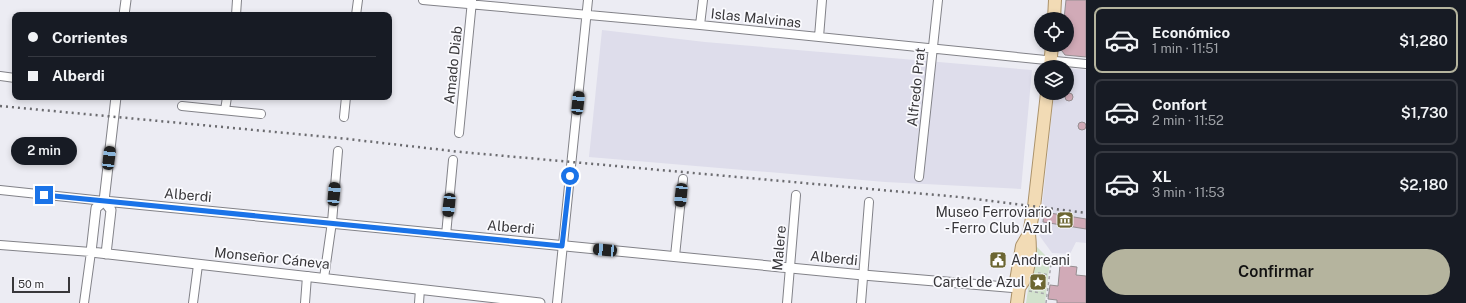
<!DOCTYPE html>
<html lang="es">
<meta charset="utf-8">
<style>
:root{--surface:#171b24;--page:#20242c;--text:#f1f3f6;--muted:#9ea1a6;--line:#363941;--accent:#b5b49e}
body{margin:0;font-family:"Public Sans",sans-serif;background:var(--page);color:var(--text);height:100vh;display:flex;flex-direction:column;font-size:15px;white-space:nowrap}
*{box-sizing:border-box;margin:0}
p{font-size:13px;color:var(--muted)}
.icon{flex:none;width:22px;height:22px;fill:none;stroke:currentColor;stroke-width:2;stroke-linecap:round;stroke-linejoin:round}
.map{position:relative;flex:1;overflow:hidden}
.side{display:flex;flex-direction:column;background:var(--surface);width:380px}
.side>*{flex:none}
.hud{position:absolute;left:12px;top:12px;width:380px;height:88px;border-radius:8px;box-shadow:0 2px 6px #0003;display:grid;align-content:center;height:88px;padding:0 16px;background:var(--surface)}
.tools{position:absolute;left:1034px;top:12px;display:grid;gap:8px}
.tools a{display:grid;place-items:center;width:40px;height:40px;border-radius:50%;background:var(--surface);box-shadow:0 2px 6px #0003;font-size:20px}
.scale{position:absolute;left:12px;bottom:10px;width:58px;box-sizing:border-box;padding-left:4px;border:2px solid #38373a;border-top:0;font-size:11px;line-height:14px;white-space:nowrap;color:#38373a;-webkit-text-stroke:3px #fafafe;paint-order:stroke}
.end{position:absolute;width:18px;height:18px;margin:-9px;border:5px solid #1a73e8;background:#fff;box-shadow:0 0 0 2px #fff}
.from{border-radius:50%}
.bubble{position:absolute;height:28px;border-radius:14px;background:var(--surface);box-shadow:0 2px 6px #0003;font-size:13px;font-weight:600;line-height:28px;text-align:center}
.car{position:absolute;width:12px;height:24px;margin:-12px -6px;border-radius:5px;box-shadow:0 0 3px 1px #0007;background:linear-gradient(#222 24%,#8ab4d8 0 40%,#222 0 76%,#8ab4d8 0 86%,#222 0)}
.hud b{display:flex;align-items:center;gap:14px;height:38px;font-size:15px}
.hud b+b{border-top:1px solid var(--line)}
.hud i{width:10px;height:10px;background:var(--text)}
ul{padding:7px 0 0;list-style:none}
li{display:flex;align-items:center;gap:12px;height:66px;margin:0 8px 6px;padding:0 8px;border:2px solid var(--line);border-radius:8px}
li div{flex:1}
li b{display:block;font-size:15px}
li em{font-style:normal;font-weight:600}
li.active{border-color:var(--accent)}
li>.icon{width:36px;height:36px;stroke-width:1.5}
.primary-button{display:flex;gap:8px;margin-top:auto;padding:8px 16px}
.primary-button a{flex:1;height:46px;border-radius:24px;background:var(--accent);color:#111;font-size:16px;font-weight:600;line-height:46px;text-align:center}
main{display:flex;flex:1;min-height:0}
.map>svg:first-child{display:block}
.built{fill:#deddeb}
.green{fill:#d2e2cd}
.building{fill:#d1aab7;stroke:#968e91}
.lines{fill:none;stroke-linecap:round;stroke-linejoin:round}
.minor-casing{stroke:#828288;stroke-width:10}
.tertiary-casing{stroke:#828288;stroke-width:11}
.primary-casing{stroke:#ab926a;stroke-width:14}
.path{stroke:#a7a6ac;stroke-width:1.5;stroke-dasharray:3 3;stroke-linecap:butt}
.minor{stroke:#fff;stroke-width:8}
.tertiary{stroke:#fff;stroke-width:9}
.primary{stroke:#f2dbb5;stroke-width:12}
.rail{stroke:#6b6b6f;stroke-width:2.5;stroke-dasharray:2 4;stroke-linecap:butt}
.route{stroke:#1a73e8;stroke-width:5}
.labels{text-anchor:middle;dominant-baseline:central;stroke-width:3.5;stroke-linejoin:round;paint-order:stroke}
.street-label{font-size:14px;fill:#38373a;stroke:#fafafe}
.poi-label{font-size:14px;fill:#38373a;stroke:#fafafe;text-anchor:end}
</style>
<main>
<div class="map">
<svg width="1086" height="303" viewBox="0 0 1086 303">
<rect width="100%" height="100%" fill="#ececf3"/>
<!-- built -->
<path class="built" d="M602,30L705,42L1032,70L1021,189L885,182L589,157Z
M1067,68L1086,70V243L1076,242L1070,254L1052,253L1039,235L1054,93H1067Z"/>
<!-- green -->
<path class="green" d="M1036,246L1050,260L1045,303H1026L1034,251Z"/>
<!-- building -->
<path class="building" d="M1066,0H1086V57L1065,55L1059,47V45H1067V19H1064Z
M1065 97a4 4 0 1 1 8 0a4 4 0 1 1-8 0Z
M1078 126a4 4 0 1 1 8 0a4 4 0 1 1-8 0Z
M1044,212L1086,219V229L1043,222Z
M1060,265L1077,267L1076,275L1086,276V303H1057V300L1048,299L1050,285L1058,286Z"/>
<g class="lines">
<!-- minor casing -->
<g class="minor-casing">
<path id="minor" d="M423,0L700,25L1086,64
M236,15L237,0
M356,15L358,0
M700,25L703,0
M819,37L822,0
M0,76L15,78
M182,106L261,114
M225,110L227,97
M344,117L346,97
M459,133L472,1
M919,177L938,0
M0,190L104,201
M446,235L453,160
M0,245L91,252L84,303
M675,256L683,179
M324,278L332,222L338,151
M193,303L198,265
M305,303L307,276
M419,303L420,289
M557,303L588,0
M787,303L796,195
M861,303L869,202"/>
</g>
<!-- tertiary casing -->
<g class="tertiary-casing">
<path id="tertiary" d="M124,15L126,0
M116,97L104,201L96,208L91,252L540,303
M104,201L863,275L1019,288
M104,201L111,210L106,254"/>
</g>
<!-- primary casing -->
<g class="primary-casing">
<path id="primary" d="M1054,19L1055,0
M1050,67L1052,45
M1019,288C1031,273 1031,252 1029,234
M1017,303L1019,288L1016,281L1022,246L1029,234L1034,207L1047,93"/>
</g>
<!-- path -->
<path class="path" d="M1038,273L1049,275
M1029,291L1047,294
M1046,303L1052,256"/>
<!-- minor -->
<use href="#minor" class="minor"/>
<!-- tertiary -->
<use href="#tertiary" class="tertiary"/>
<!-- primary -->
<use href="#primary" class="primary"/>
<!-- rail -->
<path class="rail" d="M0,106L339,138L461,152L959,197L1086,213"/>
</g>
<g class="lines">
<!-- route -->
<path class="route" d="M44,195L562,246L570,176"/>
</g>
<!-- icons -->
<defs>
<g id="museum-square" transform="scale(0.9)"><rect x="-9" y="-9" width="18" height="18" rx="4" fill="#6c6632" stroke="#fafafe"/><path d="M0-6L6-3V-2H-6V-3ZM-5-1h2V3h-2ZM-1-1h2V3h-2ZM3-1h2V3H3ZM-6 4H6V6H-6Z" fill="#fff"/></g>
<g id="civic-square" transform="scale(0.9)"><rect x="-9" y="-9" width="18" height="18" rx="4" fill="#6c6632" stroke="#fafafe"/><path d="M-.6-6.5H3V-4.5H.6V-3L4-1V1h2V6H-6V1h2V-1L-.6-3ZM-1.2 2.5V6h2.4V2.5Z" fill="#fff"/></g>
<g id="sight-square" transform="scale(0.9)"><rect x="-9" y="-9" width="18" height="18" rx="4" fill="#6c6632" stroke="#fafafe"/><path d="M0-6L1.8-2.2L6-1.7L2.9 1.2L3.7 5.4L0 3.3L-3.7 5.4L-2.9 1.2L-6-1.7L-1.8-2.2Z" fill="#fff"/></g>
</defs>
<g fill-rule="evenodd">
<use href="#museum-square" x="1065" y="220"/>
<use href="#civic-square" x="998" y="260"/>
<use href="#sight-square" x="1038" y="282"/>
</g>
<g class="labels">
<!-- street labels -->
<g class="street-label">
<text transform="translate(756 18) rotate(6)">Islas Malvinas</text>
<text transform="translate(453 65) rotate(-84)">Amado Diab</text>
<text transform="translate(916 87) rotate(-84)">Alfredo Prat</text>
<text transform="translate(188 195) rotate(5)">Alberdi</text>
<text transform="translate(511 227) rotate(5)">Alberdi</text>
<text transform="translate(779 248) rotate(-85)">Malere</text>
<text transform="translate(272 258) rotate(6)">Monseñor Cáneva</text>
<text transform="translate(834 258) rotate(6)">Alberdi</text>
</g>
<!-- poi labels -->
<g class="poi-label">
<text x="1052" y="212">Museo Ferroviario<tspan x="1052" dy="16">- Ferro Club Azul</tspan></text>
<text x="1011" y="260" text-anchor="start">Andreani</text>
<text x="1025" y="282">Cartel de Azul</text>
</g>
</g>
</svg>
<div class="tools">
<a><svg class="icon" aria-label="locate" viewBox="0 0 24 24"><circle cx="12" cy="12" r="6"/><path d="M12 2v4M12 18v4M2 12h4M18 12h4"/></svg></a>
<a><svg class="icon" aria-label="layers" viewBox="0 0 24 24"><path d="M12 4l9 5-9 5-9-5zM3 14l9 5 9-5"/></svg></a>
</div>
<div class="scale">50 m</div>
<i class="end from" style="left:570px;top:176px"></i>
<i class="end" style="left:44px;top:195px"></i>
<div class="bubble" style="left:11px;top:137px;width:66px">2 min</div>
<i class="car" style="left:578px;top:103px;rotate:6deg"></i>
<i class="car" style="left:109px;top:158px;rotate:7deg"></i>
<i class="car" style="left:334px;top:194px;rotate:5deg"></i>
<i class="car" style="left:681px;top:195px;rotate:186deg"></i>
<i class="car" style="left:449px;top:205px;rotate:186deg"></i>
<i class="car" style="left:605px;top:250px;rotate:275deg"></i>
<div class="hud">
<b><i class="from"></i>Corrientes</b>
<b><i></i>Alberdi</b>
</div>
</div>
<section class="side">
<ul>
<li class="active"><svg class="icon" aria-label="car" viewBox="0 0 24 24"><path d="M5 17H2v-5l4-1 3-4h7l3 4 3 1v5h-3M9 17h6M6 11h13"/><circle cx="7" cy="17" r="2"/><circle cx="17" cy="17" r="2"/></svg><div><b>Económico</b><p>1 min · 11:51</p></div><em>$1,280</em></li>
<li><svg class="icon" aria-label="car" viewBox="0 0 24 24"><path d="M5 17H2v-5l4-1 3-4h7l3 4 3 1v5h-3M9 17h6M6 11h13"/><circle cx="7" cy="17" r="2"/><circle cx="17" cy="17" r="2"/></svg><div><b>Confort</b><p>2 min · 11:52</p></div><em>$1,730</em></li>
<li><svg class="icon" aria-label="car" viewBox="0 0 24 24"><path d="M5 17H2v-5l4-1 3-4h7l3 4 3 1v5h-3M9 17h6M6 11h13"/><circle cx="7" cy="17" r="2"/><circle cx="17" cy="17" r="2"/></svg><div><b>XL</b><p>3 min · 11:53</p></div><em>$2,180</em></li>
</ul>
<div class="primary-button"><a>Confirmar</a></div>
</section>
</main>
